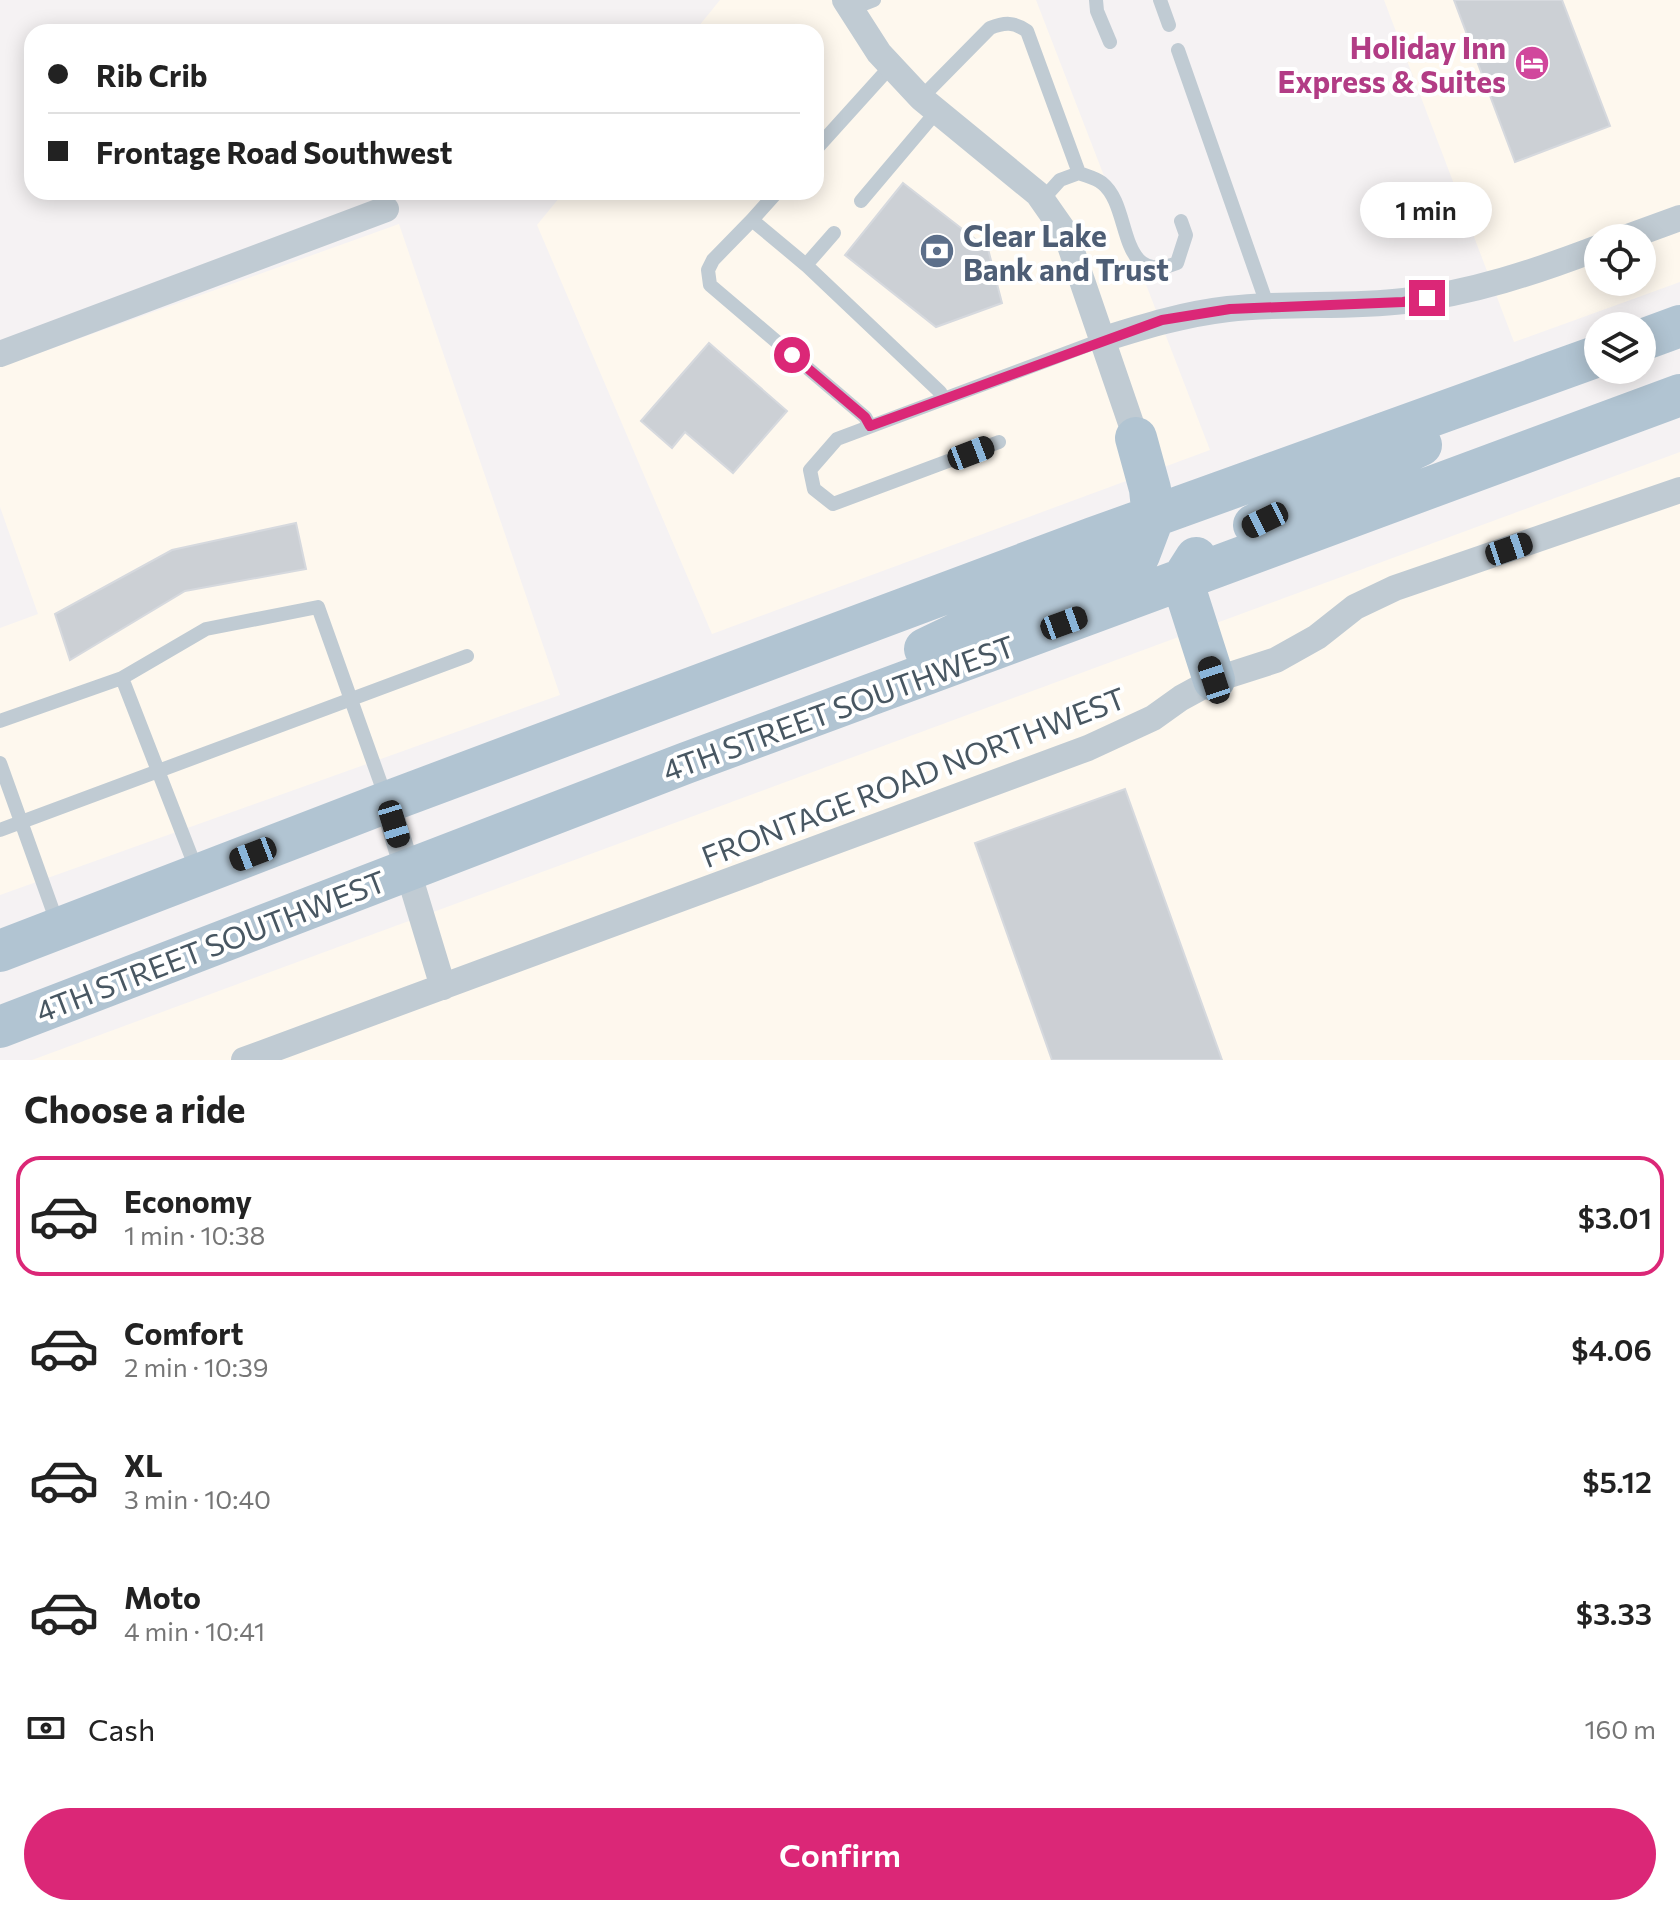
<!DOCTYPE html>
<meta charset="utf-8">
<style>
:root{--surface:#fff;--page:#f6f6f6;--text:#222;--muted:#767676;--line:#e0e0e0;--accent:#db2777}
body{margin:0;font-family:Commissioner,sans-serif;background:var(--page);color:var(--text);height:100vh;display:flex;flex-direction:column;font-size:30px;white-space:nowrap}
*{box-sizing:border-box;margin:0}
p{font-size:26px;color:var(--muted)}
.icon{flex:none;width:44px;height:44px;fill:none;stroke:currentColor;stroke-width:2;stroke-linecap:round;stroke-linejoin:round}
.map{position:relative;height:1060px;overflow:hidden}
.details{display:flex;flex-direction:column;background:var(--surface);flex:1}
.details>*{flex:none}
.top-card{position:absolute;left:24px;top:24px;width:800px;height:176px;border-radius:24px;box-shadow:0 4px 20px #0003;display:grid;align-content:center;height:176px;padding:0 24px;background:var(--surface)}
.controls{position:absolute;left:1584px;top:224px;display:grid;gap:16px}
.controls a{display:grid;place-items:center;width:72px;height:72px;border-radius:50%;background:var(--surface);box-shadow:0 4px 20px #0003;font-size:40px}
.end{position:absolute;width:36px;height:36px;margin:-18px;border:10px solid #db2777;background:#fff;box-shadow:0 0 0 4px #fff}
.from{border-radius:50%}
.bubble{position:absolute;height:56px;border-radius:28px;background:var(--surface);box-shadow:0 4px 20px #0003;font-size:26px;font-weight:600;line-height:56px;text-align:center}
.car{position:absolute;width:24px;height:48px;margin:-24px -12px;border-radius:10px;box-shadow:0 0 6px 2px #0007;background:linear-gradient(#222 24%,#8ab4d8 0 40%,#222 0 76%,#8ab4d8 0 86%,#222 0)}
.top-card b{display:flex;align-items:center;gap:28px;height:76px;font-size:30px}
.top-card b+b{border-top:2px solid var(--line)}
.top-card i{width:20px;height:20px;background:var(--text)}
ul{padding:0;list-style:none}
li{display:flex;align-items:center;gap:24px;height:120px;margin:0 16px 12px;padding:0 8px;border:4px solid transparent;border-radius:24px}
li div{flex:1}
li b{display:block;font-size:30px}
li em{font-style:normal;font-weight:600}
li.current{border-color:var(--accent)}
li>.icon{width:72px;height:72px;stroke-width:1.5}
h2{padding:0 24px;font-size:36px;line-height:96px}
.pay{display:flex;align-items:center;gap:20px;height:88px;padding:0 24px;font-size:30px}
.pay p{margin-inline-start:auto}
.button{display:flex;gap:16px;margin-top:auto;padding:16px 24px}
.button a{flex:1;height:92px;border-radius:48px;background:var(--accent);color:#fff;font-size:32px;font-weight:600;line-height:92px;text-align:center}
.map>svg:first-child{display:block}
.commercial{fill:#fef8ee;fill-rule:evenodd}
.building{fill:#ccd0d5;stroke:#d6d9de;stroke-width:2}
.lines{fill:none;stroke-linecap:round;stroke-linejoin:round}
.service{stroke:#c0cbd3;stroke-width:14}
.minor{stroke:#c0cbd3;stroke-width:26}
.primary{stroke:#b1c4d2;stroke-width:42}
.route{stroke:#db2777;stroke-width:10}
.labels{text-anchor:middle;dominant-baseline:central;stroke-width:8;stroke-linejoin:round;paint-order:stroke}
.hotel-label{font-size:30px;font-weight:bold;fill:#b23c85;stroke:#fff;text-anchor:end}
.service-label{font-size:30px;font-weight:bold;fill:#4e5e75;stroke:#fff;text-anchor:start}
.street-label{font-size:30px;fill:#485762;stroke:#fff}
</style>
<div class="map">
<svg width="1680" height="1060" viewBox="0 0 1680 1060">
<rect width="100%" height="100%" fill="#f5f2f3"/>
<!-- commercial -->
<path class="commercial" d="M720,0H1036L1210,450L712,634L537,225L564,192H816V32H694Z
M1384,0H1680V282L1514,342ZM1598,238H1642V282H1598Z
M399,224L560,695L0,895V628L38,614L0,507V367Z
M1680,452V1060H32Z"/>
<!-- building -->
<path class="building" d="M1454,0H1562L1610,126L1515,162Z
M903,183L988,249L1002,303L936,327L845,255Z
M709,343L787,411L733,473L685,432L672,448L641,421Z
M296,523L306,569L185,591L70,660L55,614L172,550Z
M1125,789L1222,1060H1052L975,843Z"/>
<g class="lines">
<!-- service -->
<path class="service" d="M1096,0L1097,11L1110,42
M1160,0L1169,25
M851,9L874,0
M1178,50L1268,307
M921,98L990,28C1005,22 1014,22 1027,31L1079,173
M816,149L891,66
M777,192L752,220L806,265L940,392L943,398
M1042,200L1060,180L1079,173C1086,176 1096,178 1102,183C1133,207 1116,287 1177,263L1186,235L1181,221
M861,201L937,111
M752,220L713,260L708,270L710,285L865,417L870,426
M806,265L834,233
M999,442L833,504L814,489L810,470L837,439L1104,339
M122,678L197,871
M0,721L122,678L206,629L318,607L386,798
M0,763L58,925
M0,830L467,656"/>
<!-- minor -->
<path class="minor" d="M845,0L879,53L921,98L1038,194L1066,234L1136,438
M1625,238L1680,218
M1104,339C1145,326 1185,314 1228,309C1286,302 1346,308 1404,301C1472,293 1535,272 1598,248
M0,354L386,209
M387,802L443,987
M244,1060L1088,748L1153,718L1181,698L1214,680L1276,660L1317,637L1355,607L1395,588L1680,490"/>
<!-- primary -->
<path class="primary" d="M1642,340L1680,326
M1254,525L1421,445
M1196,558L1182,580L1214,680
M925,649L992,617L1112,572L1139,555L1153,518L1150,489L1136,438
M0,951L387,802L1093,538L1598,356
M0,1027L686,763L1680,395"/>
</g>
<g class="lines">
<!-- route -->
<path class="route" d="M792,355L865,417L870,426L1162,320L1230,309L1403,302L1427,298"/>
</g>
<!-- icons -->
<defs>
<g id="hotel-disc" transform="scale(1.8)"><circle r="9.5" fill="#d1479c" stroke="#fff"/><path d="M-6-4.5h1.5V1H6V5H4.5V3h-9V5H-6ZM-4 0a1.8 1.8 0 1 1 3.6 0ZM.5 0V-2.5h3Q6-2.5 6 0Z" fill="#fff"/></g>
<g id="bank-disc" transform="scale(1.8)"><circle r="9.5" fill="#5c6f8a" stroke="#fff"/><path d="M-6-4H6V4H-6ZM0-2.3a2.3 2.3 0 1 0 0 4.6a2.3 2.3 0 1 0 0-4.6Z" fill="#fff"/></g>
</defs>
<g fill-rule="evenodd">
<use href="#hotel-disc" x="1532" y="63"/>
<use href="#bank-disc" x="937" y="251"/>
</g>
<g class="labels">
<!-- hotel labels -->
<g class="hotel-label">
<text x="1506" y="46">Holiday Inn<tspan x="1506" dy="34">Express &amp; Suites</tspan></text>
</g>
<!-- service labels -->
<g class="service-label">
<text x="963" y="234">Clear Lake<tspan x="963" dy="34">Bank and Trust</tspan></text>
</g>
<!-- street labels -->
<g class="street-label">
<text transform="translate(838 707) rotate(-20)">4TH STREET SOUTHWEST</text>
<text transform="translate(913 776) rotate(-21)">FRONTAGE ROAD NORTHWEST</text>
<text transform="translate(210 945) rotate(-21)">4TH STREET SOUTHWEST</text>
</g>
</g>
</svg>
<div class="controls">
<a><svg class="icon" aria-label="locate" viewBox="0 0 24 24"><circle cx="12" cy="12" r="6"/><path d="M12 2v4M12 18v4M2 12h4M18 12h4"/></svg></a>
<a><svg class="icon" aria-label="layers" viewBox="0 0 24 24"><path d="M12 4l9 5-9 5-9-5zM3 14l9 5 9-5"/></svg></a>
</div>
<i class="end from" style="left:792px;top:355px"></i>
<i class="end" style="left:1427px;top:298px"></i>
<div class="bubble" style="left:1360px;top:182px;width:132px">1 min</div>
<i class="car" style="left:971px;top:453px;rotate:69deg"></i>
<i class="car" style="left:1265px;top:520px;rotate:244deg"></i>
<i class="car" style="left:1509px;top:549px;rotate:71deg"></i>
<i class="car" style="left:1064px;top:623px;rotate:70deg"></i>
<i class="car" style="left:1214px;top:680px;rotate:342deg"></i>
<i class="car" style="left:394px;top:824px;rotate:163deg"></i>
<i class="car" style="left:253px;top:854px;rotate:249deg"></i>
<div class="top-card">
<b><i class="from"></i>Rib Crib</b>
<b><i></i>Frontage Road Southwest</b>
</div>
</div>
<section class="details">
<h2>Choose a ride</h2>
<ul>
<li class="current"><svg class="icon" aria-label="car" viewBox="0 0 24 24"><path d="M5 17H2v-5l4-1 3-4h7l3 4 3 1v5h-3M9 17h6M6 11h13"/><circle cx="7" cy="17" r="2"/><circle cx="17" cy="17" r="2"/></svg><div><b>Economy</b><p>1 min · 10:38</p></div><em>$3.01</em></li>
<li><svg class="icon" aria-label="car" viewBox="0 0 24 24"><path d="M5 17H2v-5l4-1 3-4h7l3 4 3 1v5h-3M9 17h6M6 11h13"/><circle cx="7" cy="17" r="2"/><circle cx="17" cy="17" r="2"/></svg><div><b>Comfort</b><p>2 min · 10:39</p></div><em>$4.06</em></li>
<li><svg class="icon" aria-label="car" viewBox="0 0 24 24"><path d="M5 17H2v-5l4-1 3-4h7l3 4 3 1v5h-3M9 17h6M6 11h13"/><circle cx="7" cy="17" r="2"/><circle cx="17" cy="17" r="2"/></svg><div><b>XL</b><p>3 min · 10:40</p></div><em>$5.12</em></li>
<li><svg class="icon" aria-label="car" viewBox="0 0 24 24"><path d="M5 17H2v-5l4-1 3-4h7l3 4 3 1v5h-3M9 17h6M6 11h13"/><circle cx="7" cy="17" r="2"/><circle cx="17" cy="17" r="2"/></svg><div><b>Moto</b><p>4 min · 10:41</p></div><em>$3.33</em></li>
</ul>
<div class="pay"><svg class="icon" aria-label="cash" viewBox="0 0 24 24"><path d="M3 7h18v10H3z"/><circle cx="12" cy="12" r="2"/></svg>Cash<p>160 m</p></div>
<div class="button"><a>Confirm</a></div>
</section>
